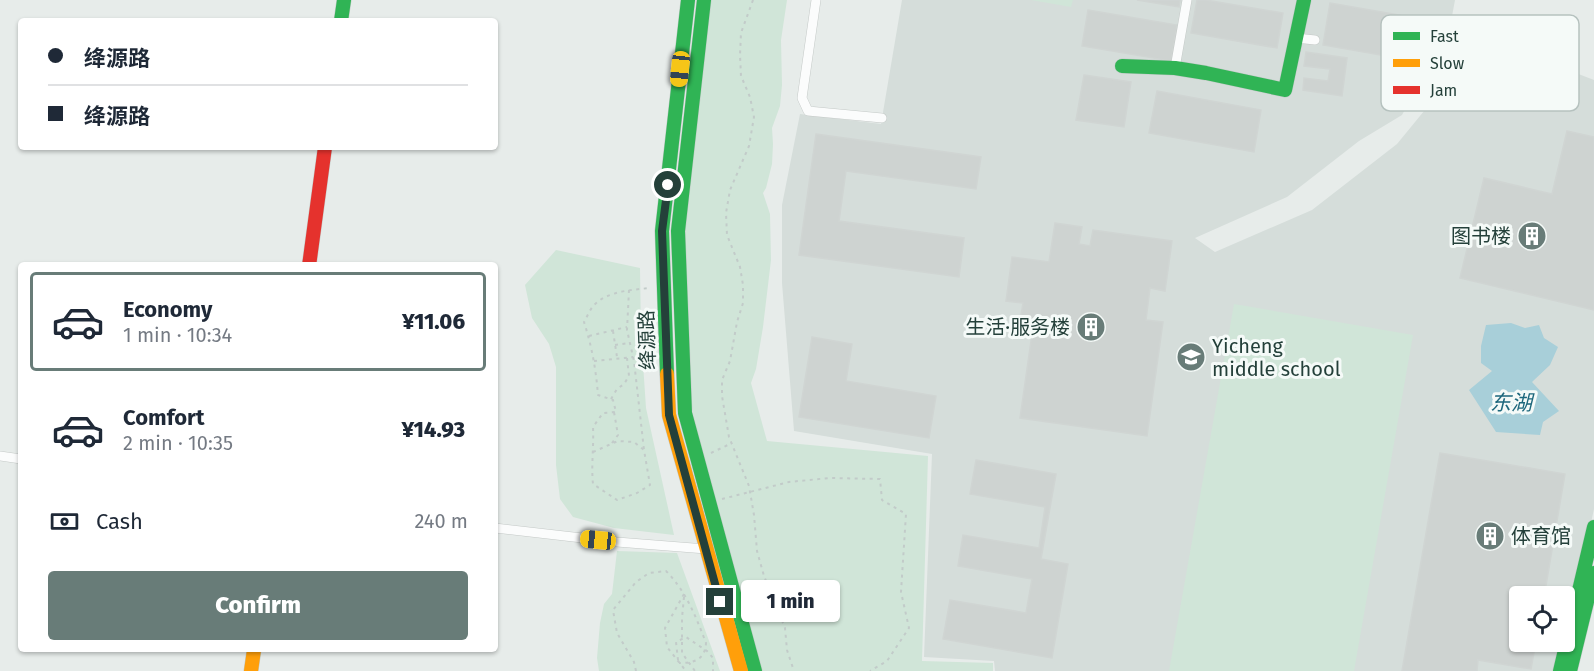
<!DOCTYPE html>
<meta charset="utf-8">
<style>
:root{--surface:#fff;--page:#f6f6f7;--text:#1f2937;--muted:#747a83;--line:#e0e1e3;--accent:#687c78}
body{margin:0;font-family:"Fira Sans","Noto Sans SC",sans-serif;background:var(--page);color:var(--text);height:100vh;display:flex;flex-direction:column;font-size:22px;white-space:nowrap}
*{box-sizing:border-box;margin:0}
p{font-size:20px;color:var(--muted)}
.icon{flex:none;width:33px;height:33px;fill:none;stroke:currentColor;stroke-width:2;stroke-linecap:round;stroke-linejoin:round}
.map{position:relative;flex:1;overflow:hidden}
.drawer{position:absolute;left:18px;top:262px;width:480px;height:390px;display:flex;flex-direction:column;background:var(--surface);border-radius:6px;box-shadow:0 2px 4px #0004}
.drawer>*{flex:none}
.guide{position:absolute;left:18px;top:18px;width:480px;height:132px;border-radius:6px;box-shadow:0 2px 4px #0004;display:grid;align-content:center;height:132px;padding:0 30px;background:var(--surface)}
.buttons{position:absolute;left:1509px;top:586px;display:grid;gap:12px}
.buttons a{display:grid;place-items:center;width:66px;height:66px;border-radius:6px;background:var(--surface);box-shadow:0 2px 4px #0004;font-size:30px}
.end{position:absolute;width:27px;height:27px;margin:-14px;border:8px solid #24403a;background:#fff;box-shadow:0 0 0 3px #fff}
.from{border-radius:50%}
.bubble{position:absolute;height:42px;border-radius:6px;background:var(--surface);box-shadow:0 2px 4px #0004;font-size:20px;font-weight:800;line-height:42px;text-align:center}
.car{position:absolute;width:18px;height:36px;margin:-18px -9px;border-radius:8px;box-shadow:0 0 4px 2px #0007;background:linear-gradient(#f5c518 24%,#345 0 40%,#f5c518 0 76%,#345 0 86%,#f5c518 0)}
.guide b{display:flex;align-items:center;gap:21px;height:57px;font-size:22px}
.guide b+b{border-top:2px solid var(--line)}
.guide i{width:15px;height:15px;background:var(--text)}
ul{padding:10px 0 0;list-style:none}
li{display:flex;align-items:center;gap:18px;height:99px;margin:0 12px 9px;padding:0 18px;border:3px solid transparent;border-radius:6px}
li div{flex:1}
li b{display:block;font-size:22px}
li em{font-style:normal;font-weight:800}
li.selected{border-color:var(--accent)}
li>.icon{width:54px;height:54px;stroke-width:1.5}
.pay{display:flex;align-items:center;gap:15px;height:66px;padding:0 30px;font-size:22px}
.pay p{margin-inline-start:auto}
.button{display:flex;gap:12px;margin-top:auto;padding:12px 30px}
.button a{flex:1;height:69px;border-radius:6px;background:var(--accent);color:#fff;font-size:24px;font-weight:800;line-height:69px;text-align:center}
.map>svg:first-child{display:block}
.built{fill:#d5ddda}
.green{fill:#d0e5d8}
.water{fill:#a8cfd9}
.building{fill:#ced3d1;stroke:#d0d5d3;stroke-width:1.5}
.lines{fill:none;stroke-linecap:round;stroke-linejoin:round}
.street-casing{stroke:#c4c9c7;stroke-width:10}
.fast-casing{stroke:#c2cac7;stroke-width:15}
.slow-casing{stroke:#c2cac7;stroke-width:15}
.jam-casing{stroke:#c2cac7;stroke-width:15}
.path{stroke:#c2cbc9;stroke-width:2;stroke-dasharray:3 4.5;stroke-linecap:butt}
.street{stroke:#fbfcfc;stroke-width:9}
.fast{stroke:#30b455;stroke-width:14}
.slow{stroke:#ff9f0a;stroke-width:14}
.jam{stroke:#e5322d;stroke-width:14}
.route{stroke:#24403a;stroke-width:8}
.labels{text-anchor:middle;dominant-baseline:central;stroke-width:6;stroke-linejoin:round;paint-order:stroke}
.poi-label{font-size:20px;fill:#24403a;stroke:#f5faf8;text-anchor:end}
.street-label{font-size:20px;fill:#24403a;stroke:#f5faf8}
.water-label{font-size:21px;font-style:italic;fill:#1d677c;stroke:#f5faf8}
.key{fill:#f5faf8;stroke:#b6c2bf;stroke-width:1.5}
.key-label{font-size:16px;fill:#24403a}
</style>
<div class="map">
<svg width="1594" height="671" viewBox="0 0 1594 671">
<rect width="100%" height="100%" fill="#e7ecea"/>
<!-- built -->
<path class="built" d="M902,0H1455L1450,27L1402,115L1359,141L1287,197L1195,238L1215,252L1312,210L1397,144L1447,83L1477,35L1594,80V509L1565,640L1564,597H1520V642H1564L1557,671H995L994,661L924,657L932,454L794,431L782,283V205L800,114L881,124Z"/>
<!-- green -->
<path class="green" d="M709,0H787L781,40L782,85L780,106L772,128L773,144L772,164L766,188L763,193L770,214L771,260L763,327L756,369L751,383L767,441L928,456L922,661L993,663V671H762L699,446L688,386L684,228Z
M1031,0H1073L1071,7Z
M556,250L640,268L641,334L646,408L674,535L614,528L573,517L560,499L556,465V367L549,344L532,318L525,285Z
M1234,304L1413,335L1354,671H1169Z
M617,551L677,553L720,671H599L597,658L600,623L604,604L612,594Z"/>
<!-- water -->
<path class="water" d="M1511,323L1525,328L1539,325L1544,338L1558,347L1550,365L1532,382L1559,411L1543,422L1540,435L1496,432L1469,390L1492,371L1481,363V346L1486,325Z"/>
<!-- building -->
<path class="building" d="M1137,0H1180L1179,7Z
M1197,0H1206L1283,13L1277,48L1191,33Z
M1330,3L1411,17L1403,59L1323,45Z
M1088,10L1177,25L1171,61L1082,46Z
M1306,52L1347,58L1342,96L1303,90L1304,78L1328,81L1330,69L1304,66Z
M1084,75L1131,82L1124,127L1076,120Z
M1157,91L1261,110L1254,152L1149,133Z
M1567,131L1594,137V310L1460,278L1484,178L1552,194Z
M816,134L981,157L976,189L846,171L839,221L964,238L959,277L799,255Z
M1055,223L1082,227L1079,244L1090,246L1093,230L1172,241L1165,291L1150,288L1146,320L1163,322L1147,436L1020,418L1032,334L1018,333L1023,303L1006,301L1012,257L1049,262Z
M812,337L852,344L846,381L936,396L929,438L799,417Z
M1440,453L1565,474L1544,597H1520V642H1536L1531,669L1478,660L1477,671H1402Z
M976,460L1056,474L1041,559L1068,564L1052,658L943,639L950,600L1026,613L1032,579L958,566L963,535L1039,548L1045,507L970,494Z"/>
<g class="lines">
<!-- street casing -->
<g class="street-casing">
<path id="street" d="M816,0L802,98L808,111L882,118
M1296,38L1315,40
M1175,68L1187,0
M0,456L21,459
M495,528L617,542L706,549"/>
</g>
<!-- fast casing -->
<g class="fast-casing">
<path id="fast" d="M704,0L678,231L685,413L755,671
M341,21L344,0
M1122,66L1175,68L1206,73L1285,90L1304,0
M667,374L662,231L688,0
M1560,671L1594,527
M1570,671L1594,573"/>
</g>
<!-- slow casing -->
<g class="slow-casing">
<path id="slow" d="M667,374L669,415L741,671
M251,671L254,650"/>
</g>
<!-- jam casing -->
<g class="jam-casing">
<path id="jam" d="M309,266L325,147"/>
</g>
<!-- path -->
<path class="path" d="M753,0L741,33L740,55L741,76L750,97L754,117L749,146L730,190L726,213L727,235L740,267L743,285V303L737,322L730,361L722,380V396L729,437L749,486L754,515L757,551L764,576L785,628L787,650L794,671
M629,290L627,330L634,361L644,450
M613,331L617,357
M589,336L627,327
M615,345L630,343
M594,361L633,357
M611,399L617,389L624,384L629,376L627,358
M612,443L618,435L614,412
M593,452L618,441L634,442L644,450L650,485L637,493L617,500L593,484C591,465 594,446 593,427L603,413L616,412L613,400L598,395C596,370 592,347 584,322C587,317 590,309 594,305C608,291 631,290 650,288
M711,453L732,443
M722,499L789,482L829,478L880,479L882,500L906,514L901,592L909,628L887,661L870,671
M684,594L665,628L667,647L686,671
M684,597L682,618V653L695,671
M678,660L676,642L686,637L707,651L713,658V671
M636,671L634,662L617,633L613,610L636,582L649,573L666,571C686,591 696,617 706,643C705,660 694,663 679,663"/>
<!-- street -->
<use href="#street" class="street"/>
<!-- fast -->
<use href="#fast" class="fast"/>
<!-- slow -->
<use href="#slow" class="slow"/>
<!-- jam -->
<use href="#jam" class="jam"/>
</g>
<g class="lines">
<!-- route -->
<path class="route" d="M668,185L662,231L669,415L720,602"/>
</g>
<!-- icons -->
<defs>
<g id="building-disc" transform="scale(1.5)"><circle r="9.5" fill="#687c78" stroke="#f5faf8"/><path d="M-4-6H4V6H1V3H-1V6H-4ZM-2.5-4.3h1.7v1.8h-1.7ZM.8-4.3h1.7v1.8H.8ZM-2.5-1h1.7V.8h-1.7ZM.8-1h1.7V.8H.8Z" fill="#fff"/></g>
<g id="school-disc" transform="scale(1.5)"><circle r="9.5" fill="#687c78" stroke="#f5faf8"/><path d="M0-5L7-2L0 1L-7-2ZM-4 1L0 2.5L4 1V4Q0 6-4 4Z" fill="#fff"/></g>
</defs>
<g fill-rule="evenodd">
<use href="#building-disc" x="1532" y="236"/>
<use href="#building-disc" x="1091" y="327"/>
<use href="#school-disc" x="1191" y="357"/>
<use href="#building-disc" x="1490" y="536"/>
</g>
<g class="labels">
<!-- poi labels -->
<g class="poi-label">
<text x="1511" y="236">图书楼</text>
<text x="1070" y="327">生活·服务楼</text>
<text x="1212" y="346" text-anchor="start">Yicheng<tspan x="1212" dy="23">middle school</tspan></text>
<text x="1511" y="536" text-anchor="start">体育馆</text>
</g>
<!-- street labels -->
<g class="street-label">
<text transform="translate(647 340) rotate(-92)">绛源路</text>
</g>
<!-- water labels -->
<g class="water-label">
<text x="1511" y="403">东湖</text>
</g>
</g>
<!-- legend -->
<rect x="1381" y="15" width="198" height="96" rx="9" class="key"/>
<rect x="1393" y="32" width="27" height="8" fill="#30b455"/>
<rect x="1393" y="59" width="27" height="8" fill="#ff9f0a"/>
<rect x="1393" y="86" width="27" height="8" fill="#e5322d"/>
<g class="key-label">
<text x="1430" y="42">Fast</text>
<text x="1430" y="69">Slow</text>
<text x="1430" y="96">Jam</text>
</g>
</svg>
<div class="buttons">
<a><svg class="icon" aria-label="locate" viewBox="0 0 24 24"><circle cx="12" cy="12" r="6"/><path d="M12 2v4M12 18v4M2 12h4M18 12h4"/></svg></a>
</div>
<i class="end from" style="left:668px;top:185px"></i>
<i class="end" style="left:720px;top:602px"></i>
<div class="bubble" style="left:741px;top:580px;width:99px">1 min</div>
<i class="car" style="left:680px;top:69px;rotate:186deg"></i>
<i class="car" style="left:598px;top:540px;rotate:276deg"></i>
<div class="guide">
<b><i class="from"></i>绛源路</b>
<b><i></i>绛源路</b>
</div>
<section class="drawer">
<ul>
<li class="selected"><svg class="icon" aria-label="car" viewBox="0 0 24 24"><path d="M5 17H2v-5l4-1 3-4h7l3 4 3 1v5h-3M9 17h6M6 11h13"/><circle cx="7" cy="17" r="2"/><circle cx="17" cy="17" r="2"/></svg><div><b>Economy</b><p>1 min · 10:34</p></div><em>¥11.06</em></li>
<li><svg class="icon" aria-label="car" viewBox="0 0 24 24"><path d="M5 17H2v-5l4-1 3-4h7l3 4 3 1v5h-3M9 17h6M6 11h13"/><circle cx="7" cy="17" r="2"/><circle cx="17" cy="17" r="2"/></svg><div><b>Comfort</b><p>2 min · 10:35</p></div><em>¥14.93</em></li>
</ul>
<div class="pay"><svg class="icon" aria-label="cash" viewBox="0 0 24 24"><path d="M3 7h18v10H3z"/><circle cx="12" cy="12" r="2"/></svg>Cash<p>240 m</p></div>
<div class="button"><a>Confirm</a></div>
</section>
</div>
